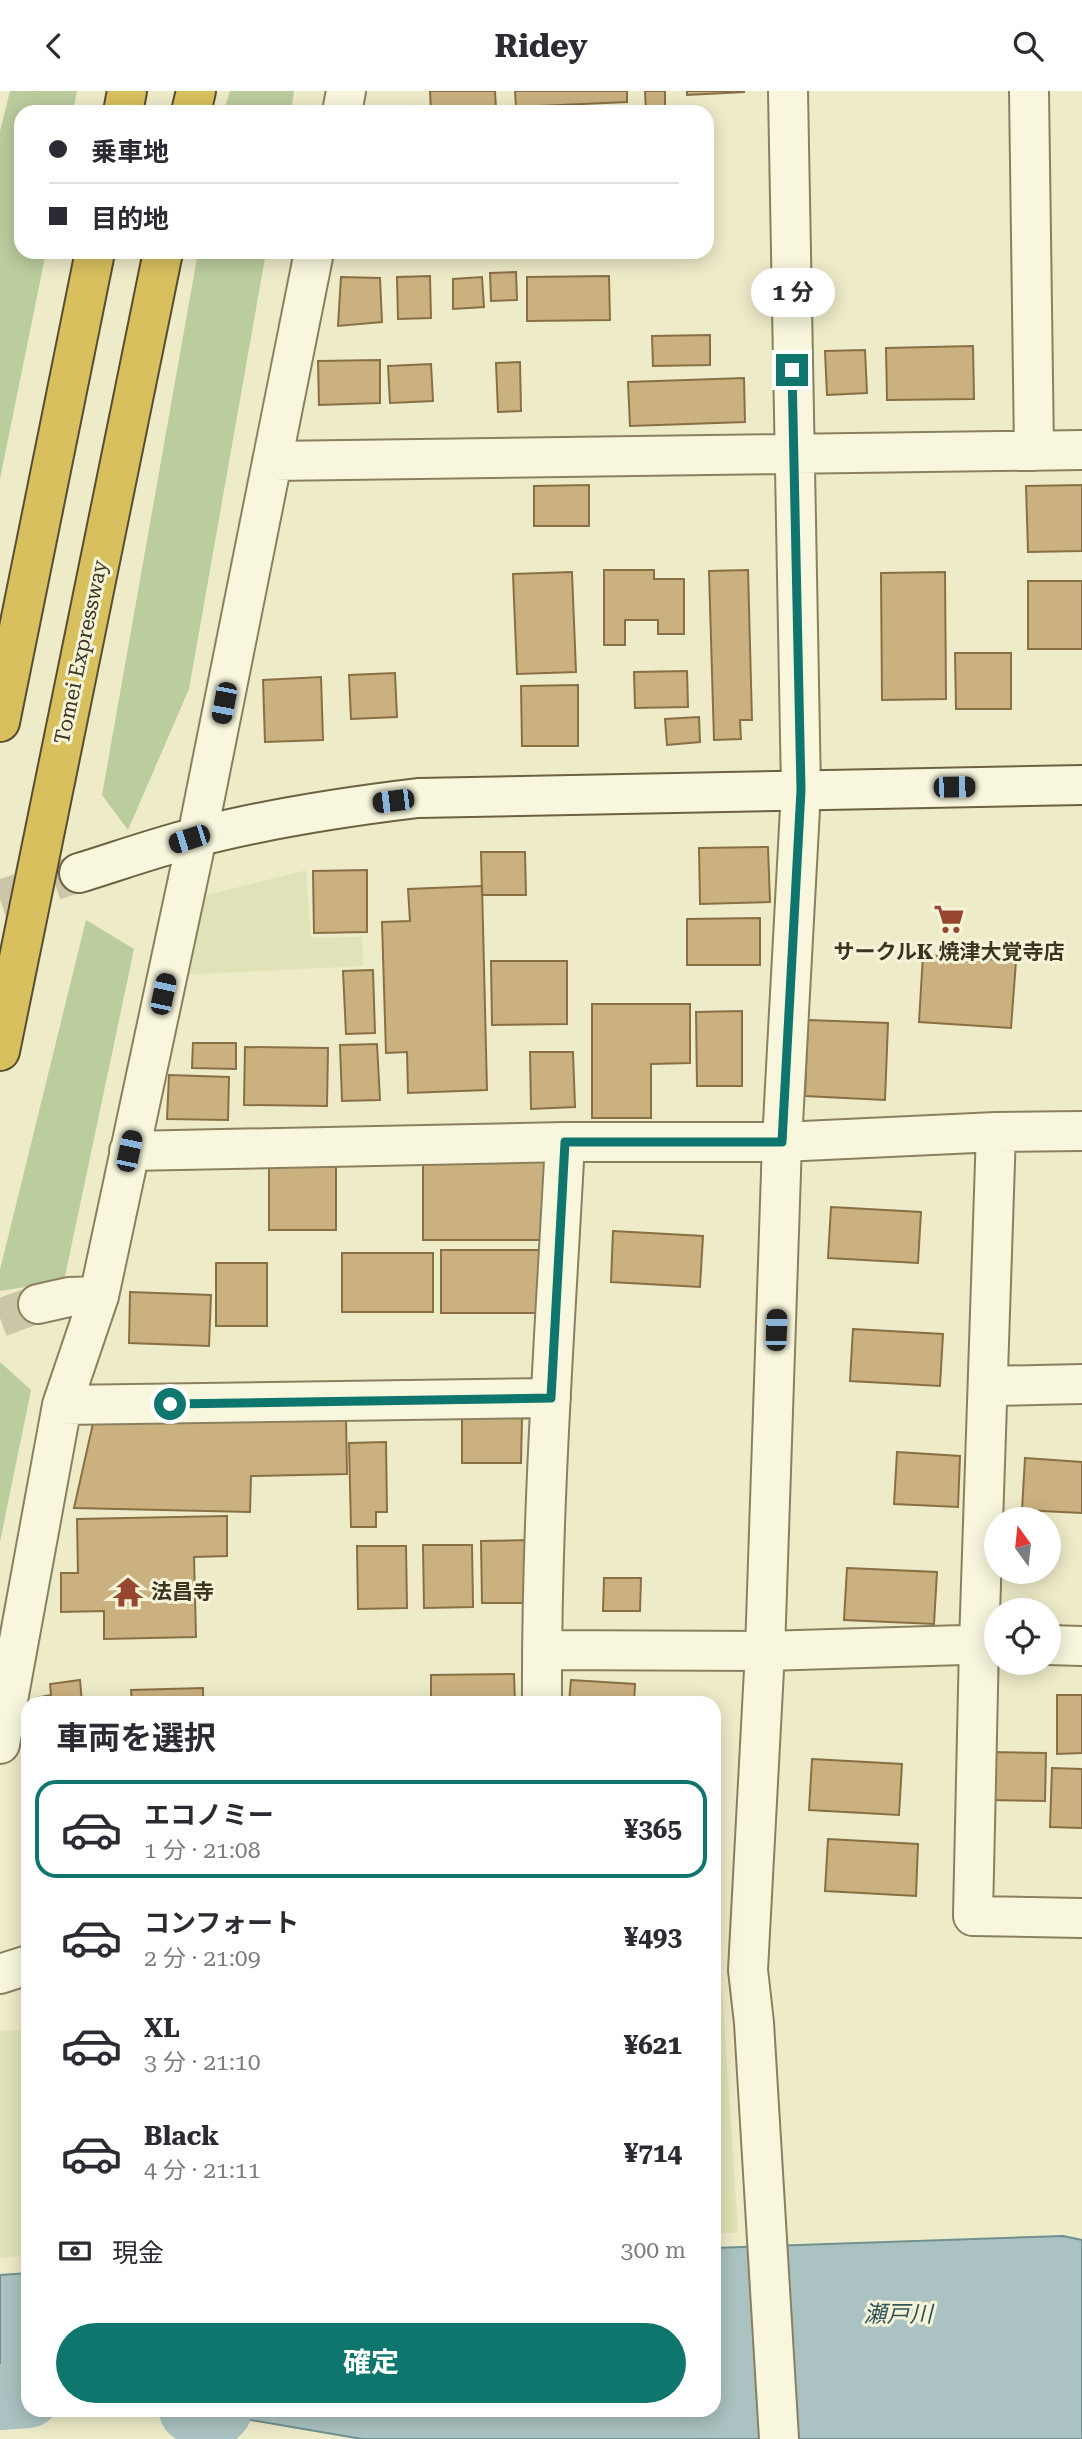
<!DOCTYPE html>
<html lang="ja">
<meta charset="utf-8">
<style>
:root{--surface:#fff;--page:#f2f2f3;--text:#2b2b33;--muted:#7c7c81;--line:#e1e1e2;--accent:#0f766e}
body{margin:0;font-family:"Roboto Serif","Noto Sans JP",serif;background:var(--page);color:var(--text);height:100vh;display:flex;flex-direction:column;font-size:26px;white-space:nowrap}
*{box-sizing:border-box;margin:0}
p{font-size:23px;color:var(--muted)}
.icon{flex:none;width:38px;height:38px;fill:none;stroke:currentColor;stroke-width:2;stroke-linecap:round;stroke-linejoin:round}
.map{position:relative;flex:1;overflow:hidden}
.details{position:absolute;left:21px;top:1605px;width:700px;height:721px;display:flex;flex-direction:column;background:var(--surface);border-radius:21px;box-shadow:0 4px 18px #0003}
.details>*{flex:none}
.top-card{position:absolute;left:14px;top:14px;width:700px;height:154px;border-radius:21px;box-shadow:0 4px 18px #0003;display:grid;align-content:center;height:154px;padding:0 35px;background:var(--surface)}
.needle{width:46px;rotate:345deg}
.tools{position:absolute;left:984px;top:1416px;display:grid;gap:14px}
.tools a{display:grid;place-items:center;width:77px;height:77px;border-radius:50%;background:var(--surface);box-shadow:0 4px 18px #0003;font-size:35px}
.end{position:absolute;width:32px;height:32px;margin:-16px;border:9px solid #0f766e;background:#fff;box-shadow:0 0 0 4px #fff}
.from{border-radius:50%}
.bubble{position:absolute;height:49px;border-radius:24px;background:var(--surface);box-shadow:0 4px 18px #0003;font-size:23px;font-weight:700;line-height:49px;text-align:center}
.car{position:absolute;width:21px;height:42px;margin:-21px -10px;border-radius:9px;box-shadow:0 0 5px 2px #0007;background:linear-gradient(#222 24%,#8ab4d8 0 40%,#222 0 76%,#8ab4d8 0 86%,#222 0)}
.top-card b{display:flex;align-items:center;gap:24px;height:66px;font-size:26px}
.top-card b+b{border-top:2px solid var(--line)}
.top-card i{width:18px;height:18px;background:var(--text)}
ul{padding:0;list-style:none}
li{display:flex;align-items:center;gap:21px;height:98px;margin:0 14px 10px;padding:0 21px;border:4px solid transparent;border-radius:21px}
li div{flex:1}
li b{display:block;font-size:26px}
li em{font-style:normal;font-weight:700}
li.selected{border-color:var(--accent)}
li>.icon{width:63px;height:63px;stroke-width:1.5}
h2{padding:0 35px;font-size:32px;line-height:84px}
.pay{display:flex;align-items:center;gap:18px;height:77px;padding:0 35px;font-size:26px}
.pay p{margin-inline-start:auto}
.cta{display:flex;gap:14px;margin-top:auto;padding:14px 35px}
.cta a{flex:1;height:80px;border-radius:42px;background:var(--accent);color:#fff;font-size:28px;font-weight:700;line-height:80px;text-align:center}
header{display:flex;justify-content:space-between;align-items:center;height:91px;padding:0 35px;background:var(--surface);font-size:32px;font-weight:700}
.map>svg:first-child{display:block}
.farmland{fill:#e0e3b7}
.green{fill:#bbcc9d}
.water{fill:#aac2c1;stroke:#709190;stroke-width:2}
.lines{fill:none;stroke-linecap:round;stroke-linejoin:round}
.river{stroke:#aac2c1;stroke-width:66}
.building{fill:#cbb180;stroke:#886f44;stroke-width:2}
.street-tunnel{stroke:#cac6a7;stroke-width:38;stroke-dasharray:38 19;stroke-linecap:butt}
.secondary-tunnel{stroke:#cac6a7;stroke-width:38;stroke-dasharray:38 19;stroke-linecap:butt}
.street-casing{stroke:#8a805e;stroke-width:42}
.secondary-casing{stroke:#6c6141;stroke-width:42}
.highway-casing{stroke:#584d32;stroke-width:42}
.street{stroke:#f8f7dd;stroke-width:38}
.secondary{stroke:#f8f7dd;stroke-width:38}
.highway{stroke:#d9c05e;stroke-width:38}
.route{stroke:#0f766e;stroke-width:9}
.labels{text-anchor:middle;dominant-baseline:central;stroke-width:6;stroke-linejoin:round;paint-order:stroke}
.street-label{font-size:21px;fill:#3b3421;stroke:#f5f4d9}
.poi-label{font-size:21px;font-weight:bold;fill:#3b3421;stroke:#f5f4d9}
.water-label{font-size:23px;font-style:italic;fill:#31535a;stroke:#f5f4d9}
</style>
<header><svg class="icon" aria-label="back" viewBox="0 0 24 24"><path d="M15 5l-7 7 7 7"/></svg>Ridey<svg class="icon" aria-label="search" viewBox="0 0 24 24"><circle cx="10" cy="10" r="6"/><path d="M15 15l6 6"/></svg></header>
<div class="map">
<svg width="1082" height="2348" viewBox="0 0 1082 2348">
<rect width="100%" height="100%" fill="#eeebc9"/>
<!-- farmland -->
<path class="farmland" d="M306,779L311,847L362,846L363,875L180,884L198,806Z
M714,1898H722L738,2142H714Z
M28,1938V2165L0,2167V1940Z"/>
<!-- green -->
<path class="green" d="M10,0H77L73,21H21V161H46L0,388V40Z
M230,0H294L291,21H223Z
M198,161H266L189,598L128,739L102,704Z
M86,829L134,858L64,1190L0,1200V1179Z
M0,1271L31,1299L0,1451Z"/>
<!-- water -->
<path class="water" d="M1063,2145L1082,2149V2348H362L192,2319H714V2157Z
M28,2182V2297L0,2298V2184Z"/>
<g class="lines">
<!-- river -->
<path class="river" d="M0,2306L28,2304
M192,2319L215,2323L219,2319"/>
</g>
<!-- building -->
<path class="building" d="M430,0H495L496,18L431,21Z
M515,0H627V11L516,16Z
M645,0H665V21H646Z
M687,0H744V1L687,4Z
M516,181L517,209L491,210L490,182Z
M430,185L431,227L398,228L397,186Z
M609,185L610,229L527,230V186Z
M341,186L380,187L382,231L338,235Z
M482,186L484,216L453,218V188Z
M710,244V274L653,275L652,245Z
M973,255L974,308L887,309L886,257Z
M865,259L867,302L827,304L825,260Z
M380,269V312L319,314L318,270Z
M520,271L521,320L498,321L496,272Z
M431,273L433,310L390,312L388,275Z
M744,287L745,331L630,335L628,291Z
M589,394V435H534V395Z
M1082,394V460L1028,461L1026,395Z
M604,479H654V488H684V543H658V529H625V554H604Z
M748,479L752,629H740L741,648L714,649L709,480Z
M572,481L576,581L517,583L513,483Z
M945,481L946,608L882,609L881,482Z
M1028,490H1082V558H1028Z
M955,562H1011V618H956Z
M687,580L688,616L635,617L634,581Z
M395,582L397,626L351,628L349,584Z
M321,586L323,649L265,651L263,589Z
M578,594V655H522L521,595Z
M699,626L700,651L667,654L665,628Z
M768,756L770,811L700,813L699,757Z
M481,761H525L526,804H482Z
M367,779V841L314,842L313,780Z
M482,795L487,999L408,1002L407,961L386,962L382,831L410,830L408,798Z
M760,827V874H687V828Z
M923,864L1016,870L1011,937L919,931Z
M491,870H567V933L492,934Z
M373,879L375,942L346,943L343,880Z
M592,913H690V972L651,973V1027H592Z
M742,920V995H697L696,921Z
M808,929L888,932L885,1009L805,1005Z
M193,952H236V978L192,977Z
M377,953L380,1009L342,1010L340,954Z
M245,956L328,957L327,1015L244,1014Z
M530,961H573L575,1016L531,1018Z
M169,984L229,986L228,1029L167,1028Z
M538,1064L548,1075V1149H423V1065Z
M269,1076H336V1139H269Z
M831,1116L921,1121L918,1172L828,1167Z
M613,1140L703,1145L700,1196L611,1191Z
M441,1159H539V1222H441Z
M342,1162H433V1221H342Z
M216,1172H267V1235H216Z
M130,1201L211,1204L209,1255L129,1252Z
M853,1238L943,1243L940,1295L850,1290Z
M346,1326L347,1383L251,1385L250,1421L74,1417L94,1328Z
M462,1326H522L521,1372H462Z
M386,1351L387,1421H376V1436H351L349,1352Z
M897,1361L960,1365L958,1416L894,1413Z
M1025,1367L1082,1371V1422L1022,1419Z
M227,1425V1465L194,1466L196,1546L104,1548V1520L61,1521V1482H78L77,1428Z
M530,1449L531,1512H482L481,1450Z
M423,1454H472L473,1516L424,1517Z
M357,1455H406L407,1517L358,1518Z
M847,1477L937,1481L934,1533L844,1529Z
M604,1487H641L640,1520H603Z
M514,1583L515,1612H489V1608H469V1612H431V1584Z
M80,1589L82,1612H36L35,1607L51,1604L50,1593Z
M571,1589L635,1593L634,1612H569Z
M203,1597V1612H132L131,1599Z
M1057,1604H1082V1662L1057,1663Z
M988,1661L1046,1662L1045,1710L987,1709Z
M812,1668L902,1673L899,1724L809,1719Z
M1052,1677L1082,1678V1737L1050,1736Z
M828,1748L918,1753L916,1805L825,1800Z"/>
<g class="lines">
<!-- street-tunnel -->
<path class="street-tunnel" d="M0,1227L38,1213"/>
<!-- secondary-tunnel -->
<path class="secondary-tunnel" d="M0,808L79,782"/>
<!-- street casing -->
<g class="street-casing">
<path id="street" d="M1029,0L1034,360
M342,21L346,0
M272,370L1082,359
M996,1041L979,1553L973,1825L1082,1827
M129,1060L565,1051H782L996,1041L1082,1040
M38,1213L69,1206L99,1205
M989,1295L1082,1293
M62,1314L551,1307
M1048,1554L1082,1555
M542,1559L765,1560L996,1553
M542,1612C541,1425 555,1238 565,1051
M0,1653L62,1314L99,1205L197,746L314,161
M0,1883L28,1874
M779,2348L754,1932L748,1879L765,1560L782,1051L801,699L788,0"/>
</g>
<!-- secondary casing -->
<g class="secondary-casing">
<path id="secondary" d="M79,782C118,770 157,756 197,746C270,727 343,716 418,707L1082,694"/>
</g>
<!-- highway casing -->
<g class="highway-casing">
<path id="highway" d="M123,21L127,0
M191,21L196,0
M0,631L95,161
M0,960L163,161"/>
</g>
<!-- street -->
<use href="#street" class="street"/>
<!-- secondary -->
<use href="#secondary" class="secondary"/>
<!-- highway -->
<use href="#highway" class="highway"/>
</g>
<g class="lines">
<!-- route -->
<path class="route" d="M170,1313L551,1307L565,1051H782L801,699L792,279"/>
</g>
<!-- icons -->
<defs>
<g id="supermarket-bare" transform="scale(2.415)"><path d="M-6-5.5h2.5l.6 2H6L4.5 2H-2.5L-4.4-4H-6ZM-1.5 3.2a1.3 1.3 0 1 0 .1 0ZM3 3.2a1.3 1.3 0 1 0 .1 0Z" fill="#974730" stroke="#f5f4d9" stroke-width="2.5" paint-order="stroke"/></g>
<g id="temple-bare" transform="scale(2.415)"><path d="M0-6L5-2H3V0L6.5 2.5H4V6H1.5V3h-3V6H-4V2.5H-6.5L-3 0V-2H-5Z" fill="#974730" stroke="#f5f4d9" stroke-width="2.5" paint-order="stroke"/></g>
</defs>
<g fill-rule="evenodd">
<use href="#supermarket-bare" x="949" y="828"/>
<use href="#temple-bare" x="128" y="1501"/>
</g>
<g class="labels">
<!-- street labels -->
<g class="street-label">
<text transform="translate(81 561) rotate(-78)">Tomei Expressway</text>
</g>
<!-- poi labels -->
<g class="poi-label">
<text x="949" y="861">サークルK 焼津大覚寺店</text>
<text x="151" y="1501" text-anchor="start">法昌寺</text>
</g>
<!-- water labels -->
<g class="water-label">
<text x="898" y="2223">瀬戸川</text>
</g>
</g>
</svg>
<div class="tools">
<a><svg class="needle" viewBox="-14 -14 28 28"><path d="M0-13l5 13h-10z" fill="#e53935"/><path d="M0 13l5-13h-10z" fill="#7c7c81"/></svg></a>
<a><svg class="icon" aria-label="locate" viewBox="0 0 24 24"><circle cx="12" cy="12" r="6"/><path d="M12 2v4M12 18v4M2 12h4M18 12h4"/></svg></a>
</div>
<i class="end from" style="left:170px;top:1313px"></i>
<i class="end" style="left:792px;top:279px"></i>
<div class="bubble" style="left:751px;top:177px;width:84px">1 分</div>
<i class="car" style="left:224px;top:612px;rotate:191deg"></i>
<i class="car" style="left:954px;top:696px;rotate:89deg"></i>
<i class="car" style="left:393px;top:710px;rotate:263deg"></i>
<i class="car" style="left:189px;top:748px;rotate:252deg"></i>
<i class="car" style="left:163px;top:903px;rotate:12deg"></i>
<i class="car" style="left:129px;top:1060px;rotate:12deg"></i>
<i class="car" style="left:776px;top:1239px;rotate:2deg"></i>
<div class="top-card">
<b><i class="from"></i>乗車地</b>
<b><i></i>目的地</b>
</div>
<section class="details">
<h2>車両を選択</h2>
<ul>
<li class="selected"><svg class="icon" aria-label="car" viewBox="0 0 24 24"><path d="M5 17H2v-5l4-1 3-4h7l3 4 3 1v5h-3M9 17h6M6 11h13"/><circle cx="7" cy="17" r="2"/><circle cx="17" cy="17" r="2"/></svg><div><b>エコノミー</b><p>1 分 · 21:08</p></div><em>¥365</em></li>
<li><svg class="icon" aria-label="car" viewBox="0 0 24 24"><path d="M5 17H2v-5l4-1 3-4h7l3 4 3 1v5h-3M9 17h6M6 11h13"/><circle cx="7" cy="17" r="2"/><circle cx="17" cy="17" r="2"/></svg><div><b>コンフォート</b><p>2 分 · 21:09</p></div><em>¥493</em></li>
<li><svg class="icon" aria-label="car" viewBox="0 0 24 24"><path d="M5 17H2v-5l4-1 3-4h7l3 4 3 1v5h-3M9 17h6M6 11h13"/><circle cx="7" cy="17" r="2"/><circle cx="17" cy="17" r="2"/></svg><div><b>XL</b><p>3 分 · 21:10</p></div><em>¥621</em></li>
<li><svg class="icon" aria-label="car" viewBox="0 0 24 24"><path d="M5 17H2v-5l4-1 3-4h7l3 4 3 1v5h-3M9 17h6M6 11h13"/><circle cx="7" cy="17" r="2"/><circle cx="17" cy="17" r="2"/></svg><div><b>Black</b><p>4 分 · 21:11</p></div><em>¥714</em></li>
</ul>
<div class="pay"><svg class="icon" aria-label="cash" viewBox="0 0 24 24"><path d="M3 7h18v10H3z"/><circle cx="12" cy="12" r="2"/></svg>現金<p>300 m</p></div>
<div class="cta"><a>確定</a></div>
</section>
</div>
